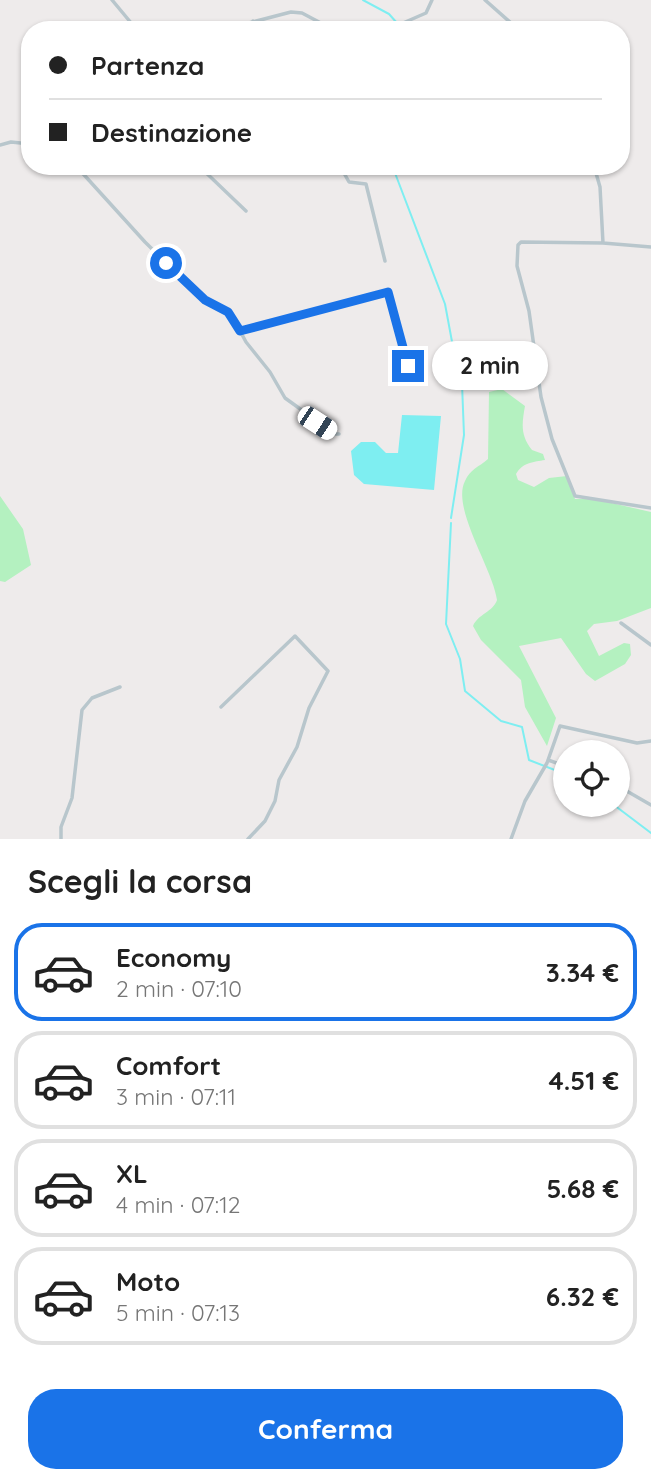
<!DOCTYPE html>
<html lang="it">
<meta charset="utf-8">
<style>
:root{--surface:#fff;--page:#f6f6f6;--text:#222;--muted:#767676;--line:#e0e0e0;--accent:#1a73e8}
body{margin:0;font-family:Quicksand,sans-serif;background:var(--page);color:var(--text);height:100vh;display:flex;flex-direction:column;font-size:26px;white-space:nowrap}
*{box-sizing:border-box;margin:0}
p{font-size:23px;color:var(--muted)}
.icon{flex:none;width:38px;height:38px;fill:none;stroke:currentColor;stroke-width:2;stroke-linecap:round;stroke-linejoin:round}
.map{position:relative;height:839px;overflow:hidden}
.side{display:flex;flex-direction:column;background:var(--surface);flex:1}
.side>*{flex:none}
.top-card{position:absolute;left:21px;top:21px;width:609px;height:154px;border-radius:28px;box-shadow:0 2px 5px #0004;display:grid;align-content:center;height:154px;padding:0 28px;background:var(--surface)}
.controls{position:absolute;left:553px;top:740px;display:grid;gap:14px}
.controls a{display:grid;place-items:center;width:77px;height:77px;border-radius:50%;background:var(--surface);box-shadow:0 2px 5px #0004;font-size:35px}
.end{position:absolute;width:32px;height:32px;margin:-16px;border:9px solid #1a73e8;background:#fff;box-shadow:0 0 0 4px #fff}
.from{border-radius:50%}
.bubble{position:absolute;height:49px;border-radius:24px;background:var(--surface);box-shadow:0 2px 5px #0004;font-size:23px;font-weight:700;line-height:49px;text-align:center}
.car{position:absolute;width:21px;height:42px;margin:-21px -10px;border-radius:9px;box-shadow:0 0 5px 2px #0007;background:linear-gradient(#fff 24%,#345 0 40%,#fff 0 76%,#345 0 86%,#fff 0)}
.top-card b{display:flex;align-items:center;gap:24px;height:66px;font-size:26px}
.top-card b+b{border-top:2px solid var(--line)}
.top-card i{width:18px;height:18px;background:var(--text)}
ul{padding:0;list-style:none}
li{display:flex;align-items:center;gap:21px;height:98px;margin:0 14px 10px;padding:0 14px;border:4px solid var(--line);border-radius:28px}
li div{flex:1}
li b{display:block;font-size:26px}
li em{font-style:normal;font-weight:700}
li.active{border-color:var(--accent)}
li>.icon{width:63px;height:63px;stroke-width:1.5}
h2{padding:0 28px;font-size:32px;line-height:84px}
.button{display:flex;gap:14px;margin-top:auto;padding:14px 28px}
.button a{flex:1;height:80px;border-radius:28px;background:var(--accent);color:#fff;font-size:28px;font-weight:700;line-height:80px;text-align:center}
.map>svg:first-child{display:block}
.green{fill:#b4f1c0}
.water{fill:#7eeef1}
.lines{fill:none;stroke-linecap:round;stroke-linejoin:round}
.stream{stroke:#7eeef1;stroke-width:2}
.minor{stroke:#b8c6cc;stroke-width:3.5}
.route{stroke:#1a73e8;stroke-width:9}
</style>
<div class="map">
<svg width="651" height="839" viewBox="0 0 651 839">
<rect width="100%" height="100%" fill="#eeebeb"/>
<!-- green -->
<path class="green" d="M502,389L525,406C522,423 520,435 532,450L543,454L545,460C534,462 523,462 516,474L518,480L534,487L549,478L567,476L575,499H594L651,512V608L617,621L594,624L587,631L599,656L624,643L630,644L631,655L625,664L595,681L586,674L561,638L519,646L556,718L547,746L525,707L521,680L481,640L473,626C478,614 493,612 497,600C493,569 451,508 465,481C470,469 479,467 488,459L489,392Z
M0,496L23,529L31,565L5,582L0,581Z"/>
<!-- water -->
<path class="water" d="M402,415L441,416L434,490L364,484L354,475L351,451L361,442H375L386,453H398Z"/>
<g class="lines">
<!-- stream -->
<path class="stream" d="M363,0L389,14L397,23
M397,166L395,173L445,304L453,347L461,358L464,435L451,518
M451,523L446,624L460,659L465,691L501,721L522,727L529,760L565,774
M614,805L651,833"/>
<!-- minor -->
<path class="minor" d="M112,0L137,30
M485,0L519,30
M253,21L259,30
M222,30L291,12L302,13L334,30
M387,30L426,13L432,0
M0,145L11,142L30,144
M76,166L145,242L205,301L232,316L246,342L270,372L285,398L335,434H339
M199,166L246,211
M340,166L349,182L366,184L385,261
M594,166L600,187L603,243L651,247
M603,243L521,242L518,245L517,266L529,311L541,397L552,439L575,496L651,508
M240,331L387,292L408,366
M621,623L651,645
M221,707L295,636L328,671L309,708L297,747L279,780L275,801L265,821L248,839
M548,760L565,766
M618,786L651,805
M61,839V827L72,798L82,710L92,698L120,687
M511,839L525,801L547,763L560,726L637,743L651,741"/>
</g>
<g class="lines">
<!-- route -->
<path class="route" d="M166,263L205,300L228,312L240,331L388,292L408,366"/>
</g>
</svg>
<div class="controls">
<a><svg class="icon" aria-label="locate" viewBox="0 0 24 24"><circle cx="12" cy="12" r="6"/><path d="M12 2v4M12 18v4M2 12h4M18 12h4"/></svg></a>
</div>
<i class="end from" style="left:166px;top:263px"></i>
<i class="end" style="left:408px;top:366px"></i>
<div class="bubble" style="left:432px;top:341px;width:116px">2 min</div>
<i class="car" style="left:317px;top:423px;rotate:123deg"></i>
<div class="top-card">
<b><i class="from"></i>Partenza</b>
<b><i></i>Destinazione</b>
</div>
</div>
<section class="side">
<h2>Scegli la corsa</h2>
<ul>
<li class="active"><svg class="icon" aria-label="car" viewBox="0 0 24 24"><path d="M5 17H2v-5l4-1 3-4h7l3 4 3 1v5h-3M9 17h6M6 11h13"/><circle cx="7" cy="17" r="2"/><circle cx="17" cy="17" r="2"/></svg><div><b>Economy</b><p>2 min · 07:10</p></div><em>3.34 €</em></li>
<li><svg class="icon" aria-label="car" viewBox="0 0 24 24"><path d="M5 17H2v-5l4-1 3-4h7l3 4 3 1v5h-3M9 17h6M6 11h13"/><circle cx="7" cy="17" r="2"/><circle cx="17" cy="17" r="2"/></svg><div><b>Comfort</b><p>3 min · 07:11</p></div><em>4.51 €</em></li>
<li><svg class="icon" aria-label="car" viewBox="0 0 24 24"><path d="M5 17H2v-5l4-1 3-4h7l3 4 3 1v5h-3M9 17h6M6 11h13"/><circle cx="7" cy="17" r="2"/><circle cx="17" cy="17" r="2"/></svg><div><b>XL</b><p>4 min · 07:12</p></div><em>5.68 €</em></li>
<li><svg class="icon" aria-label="car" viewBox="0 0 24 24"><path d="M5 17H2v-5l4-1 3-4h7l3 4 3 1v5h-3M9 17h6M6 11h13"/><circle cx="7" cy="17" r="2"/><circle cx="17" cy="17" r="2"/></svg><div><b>Moto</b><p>5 min · 07:13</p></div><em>6.32 €</em></li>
</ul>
<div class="button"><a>Conferma</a></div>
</section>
